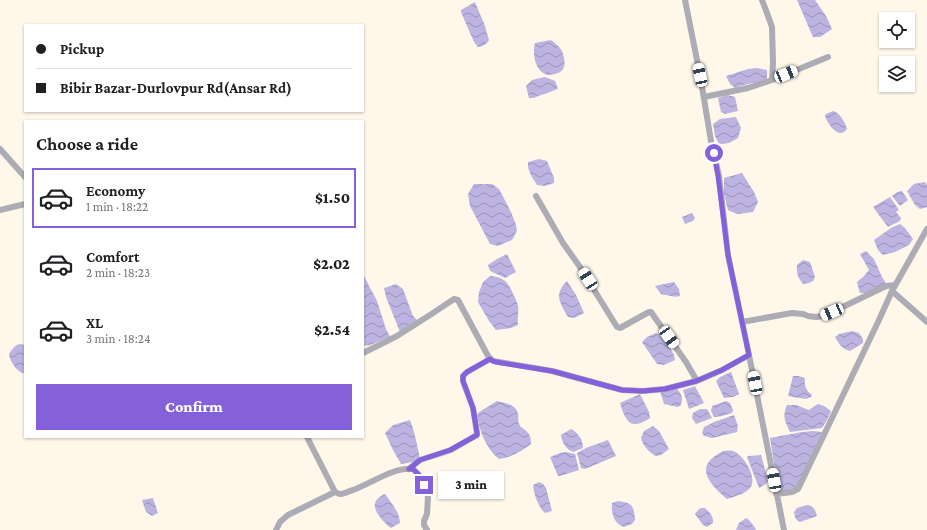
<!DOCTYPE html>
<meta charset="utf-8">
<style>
:root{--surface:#fff;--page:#f2f2f2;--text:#202124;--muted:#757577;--line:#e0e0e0;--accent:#8460da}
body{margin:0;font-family:"Crimson Pro",serif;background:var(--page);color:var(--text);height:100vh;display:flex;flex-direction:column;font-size:15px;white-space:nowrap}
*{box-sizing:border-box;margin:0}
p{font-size:13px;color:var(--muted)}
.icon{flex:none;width:22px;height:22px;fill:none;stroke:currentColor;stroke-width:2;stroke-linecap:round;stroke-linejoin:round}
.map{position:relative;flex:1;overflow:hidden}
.details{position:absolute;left:24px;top:120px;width:340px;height:318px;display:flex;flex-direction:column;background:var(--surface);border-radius:0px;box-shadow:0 1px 3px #0004}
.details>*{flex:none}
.guide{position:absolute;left:24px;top:24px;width:340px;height:88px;border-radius:0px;box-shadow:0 1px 3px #0004;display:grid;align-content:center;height:88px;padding:0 12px;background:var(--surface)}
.fabs{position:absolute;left:879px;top:12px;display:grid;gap:8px}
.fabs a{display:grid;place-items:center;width:36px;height:36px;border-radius:0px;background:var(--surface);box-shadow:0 1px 3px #0004;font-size:20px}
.end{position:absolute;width:18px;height:18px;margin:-9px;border:5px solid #8460da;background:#fff;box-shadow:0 0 0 2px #fff}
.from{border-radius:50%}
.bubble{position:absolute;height:28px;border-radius:0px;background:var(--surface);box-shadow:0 1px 3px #0004;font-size:13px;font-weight:800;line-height:28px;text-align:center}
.car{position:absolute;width:12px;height:24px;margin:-12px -6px;border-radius:5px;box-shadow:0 0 3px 1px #0007;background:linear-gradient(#fff 24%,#345 0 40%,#fff 0 76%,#345 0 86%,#fff 0)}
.guide b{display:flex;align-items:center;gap:14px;height:38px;font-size:15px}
.guide b+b{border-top:1px solid var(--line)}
.guide i{width:10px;height:10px;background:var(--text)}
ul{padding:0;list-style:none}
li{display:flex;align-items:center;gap:12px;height:60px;margin:0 8px 6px;padding:0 4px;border:2px solid transparent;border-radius:0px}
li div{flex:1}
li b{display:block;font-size:15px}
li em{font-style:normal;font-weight:800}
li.selected{border-color:var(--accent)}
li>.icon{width:36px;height:36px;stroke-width:1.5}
h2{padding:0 12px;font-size:18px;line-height:48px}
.cta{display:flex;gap:8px;margin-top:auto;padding:8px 12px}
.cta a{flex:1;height:46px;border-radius:0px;background:var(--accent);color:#fff;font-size:16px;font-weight:800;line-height:46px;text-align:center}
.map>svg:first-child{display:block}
.water{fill:url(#water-waves)}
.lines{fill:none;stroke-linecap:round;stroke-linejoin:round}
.minor{stroke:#adabb3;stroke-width:6}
.route{stroke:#8460da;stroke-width:5}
</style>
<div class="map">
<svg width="927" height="530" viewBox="0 0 927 530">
<defs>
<pattern id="water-waves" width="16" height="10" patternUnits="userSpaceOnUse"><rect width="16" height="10" fill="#bcb3e1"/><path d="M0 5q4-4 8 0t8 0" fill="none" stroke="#9a93b7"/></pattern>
</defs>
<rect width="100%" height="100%" fill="#fef7ea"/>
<!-- water -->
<path class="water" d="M797,0H815L826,16L832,29L820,37H813Z
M475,2L485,26L489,40C487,44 482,47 478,47L474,42L461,12V10Z
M551,40C555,43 560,47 562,51C565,59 567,70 558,73C555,74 551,75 548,75C535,72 532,54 535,43Z
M757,68L767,70V80L744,85L735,88L730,84L726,76L748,69Z
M545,77L555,81L558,89L533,98H529L526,86L532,80Z
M727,95L735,97L738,111L725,114L721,112L718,98Z
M833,111C840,113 845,122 847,129C839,140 828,125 825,116L826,114Z
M736,117L741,128L738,138L729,143L719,144L715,136L713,124L720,119Z
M539,159L547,161L554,178V183L545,186L537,185C533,178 527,171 528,162Z
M742,173L754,192L758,202L753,212L737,214L728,210L724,194V178Z
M925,182L927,185V207L920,209L915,205L907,191L914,184Z
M474,184H492L499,189L511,212L516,225L517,231L512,240L498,246L490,244L470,206L468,194Z
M902,191L908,200L900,206L892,196L897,192Z
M890,197L899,210L896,212L901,218L900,221L888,227L873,207Z
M692,213L695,218L693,221L685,224L682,217Z
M900,224L905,228L913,239L909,245L895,252L883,255L878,250L874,240L891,228Z
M866,251L874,259L882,277L887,285L869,293H860L857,282L864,276L869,270L860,254Z
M507,254L516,272L505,278L490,271L488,265L497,259Z
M803,260L810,262L815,277L813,281L809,283L803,284C798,278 796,273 797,265Z
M363,276H364L377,301L386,329L390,337L370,345L363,346Z
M490,276C504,277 508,282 513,294C515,297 517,302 518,306C519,310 517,320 518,325L511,328L496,330L489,321L478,302L479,292L483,282Z
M567,281L576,295L584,313L574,318L568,317C559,302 554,294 567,281Z
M674,282L679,289L680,296C674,298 667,295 661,294L655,286Z
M396,284L403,289L413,316L417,320L400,332L386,297L384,288Z
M852,331L859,333L863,339V343L850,351C842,349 839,344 835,337L839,334Z
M656,333L665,338L674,355L675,360L664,365L657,364L642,342L647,337Z
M20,344L25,345V374C17,372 10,362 9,354C12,349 15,345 20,344Z
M731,372L739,394L733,397L724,398L716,381L720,377Z
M793,376H799L805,378C804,385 806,391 812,395L811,397L806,399L788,396Z
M695,386L704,403L689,409L683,390Z
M677,389C682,394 683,398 681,405L678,407L664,404L660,391Z
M640,394L649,412L650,418C630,431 626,422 620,403Z
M497,401C505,403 517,405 518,414C519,418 517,422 520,426C521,427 524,429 525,430C530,434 531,438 531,444C522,451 510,458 499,459C486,449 479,430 477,414L484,409Z
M726,401L730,403L733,410L732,413L722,416L714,417L711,411L712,406Z
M818,404L824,406L831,411L827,420L822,428L790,432C785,421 782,417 787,405H796L809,410Z
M700,409H707L712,418L696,424L692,418L693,413Z
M734,415L738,426L737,432L712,438L704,436L702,433L704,427L714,422Z
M410,420C415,433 417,445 420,458L413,462L401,464L393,450L385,433L393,425Z
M653,426L659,431L669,449L661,455L656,456C649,452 643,446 641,438L644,431Z
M571,429C578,433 583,439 583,448L573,452C566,449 562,443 561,435Z
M813,431L822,432L797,487L788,490H779L777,483L770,438L802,432Z
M608,440L616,456L585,469L581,468L577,453L586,448Z
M723,451C726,451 730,450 733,451C744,455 758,478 750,488C747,493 733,497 727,499C718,491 700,476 708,463C711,458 718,454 723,451Z
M566,452L575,454L579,470L560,476H558L550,457L560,453Z
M761,455L768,481L766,484L759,488L747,457L749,456Z
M539,482L543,484L546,488L552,511L545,513C538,507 534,494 533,485Z
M384,494L386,495C392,504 400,513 400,523L391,528C385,524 373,511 375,504C375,500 381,496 384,494Z
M153,498L158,513L152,516L146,512L142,500Z
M618,501C632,503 634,505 635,520L632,524L624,527C614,524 611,513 612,503Z
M807,505C815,507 815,510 817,516L800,522C795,520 795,517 794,512L797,508Z
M701,508H705C709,512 714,516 713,523L707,527L703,525L695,514L698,510Z
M746,518L749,520L756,529L755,530H736L739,523Z"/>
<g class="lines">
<!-- minor -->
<path class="minor" d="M685,0L700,75L711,141L719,176L728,255L749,355L784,530
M772,80L828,57
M704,97L748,88L772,80L773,63L772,27L767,13L762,0
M0,149L25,177
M536,196L563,243L580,267L617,327L620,328L649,312H651L686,362L697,381
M0,210L25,204
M892,291L927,322
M742,322L792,313L803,314L808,316L816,317L824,316L886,286L895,285
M363,353L397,336L430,315L454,299L458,300L488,356L493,361L552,371L622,390L643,391L665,389L697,381L722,370L749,355
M307,437L335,492C338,493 338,494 341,494C345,494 349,491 353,490C372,483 393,467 413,469L420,476L428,497L427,514L424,521V525L427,530
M409,469L420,460L451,450L477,435V433L473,408L463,381V376L467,372L490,359
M776,494L792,492L798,489L879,320L892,291L927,229
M276,530L280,522L288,515L335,492"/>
</g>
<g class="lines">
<!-- route -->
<path class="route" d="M424,485L420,476L413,469H409L420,460L450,450L477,435V433L473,408L463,381V376L467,372L490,359L493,361L496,362L552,371L622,390L643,391L665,389L696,381L722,370L749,355L728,255L718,176L714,153"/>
</g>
</svg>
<div class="fabs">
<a><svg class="icon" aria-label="locate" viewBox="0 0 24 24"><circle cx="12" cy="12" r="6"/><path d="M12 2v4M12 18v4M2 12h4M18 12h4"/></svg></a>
<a><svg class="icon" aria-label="layers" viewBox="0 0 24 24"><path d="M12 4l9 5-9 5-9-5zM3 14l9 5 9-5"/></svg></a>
</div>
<i class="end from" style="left:714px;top:153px"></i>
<i class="end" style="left:424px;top:485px"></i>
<div class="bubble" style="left:438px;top:471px;width:66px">3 min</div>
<i class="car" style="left:786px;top:74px;rotate:68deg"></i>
<i class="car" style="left:700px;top:75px;rotate:348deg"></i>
<i class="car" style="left:588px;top:279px;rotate:327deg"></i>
<i class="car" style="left:832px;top:312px;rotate:247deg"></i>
<i class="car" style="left:669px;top:337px;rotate:145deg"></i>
<i class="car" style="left:755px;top:383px;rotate:349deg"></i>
<i class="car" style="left:774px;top:480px;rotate:350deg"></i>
<div class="guide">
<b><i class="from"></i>Pickup</b>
<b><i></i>Bibir Bazar-Durlovpur Rd(Ansar Rd)</b>
</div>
<section class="details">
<h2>Choose a ride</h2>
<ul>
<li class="selected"><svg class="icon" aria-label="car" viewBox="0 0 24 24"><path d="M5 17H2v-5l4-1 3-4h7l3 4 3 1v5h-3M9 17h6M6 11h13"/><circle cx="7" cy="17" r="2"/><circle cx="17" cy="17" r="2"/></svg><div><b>Economy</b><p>1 min · 18:22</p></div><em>$1.50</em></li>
<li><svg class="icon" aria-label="car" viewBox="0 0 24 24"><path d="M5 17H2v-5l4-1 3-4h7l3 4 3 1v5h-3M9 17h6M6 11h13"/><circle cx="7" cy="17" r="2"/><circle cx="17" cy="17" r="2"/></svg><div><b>Comfort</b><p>2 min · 18:23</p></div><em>$2.02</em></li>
<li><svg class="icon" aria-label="car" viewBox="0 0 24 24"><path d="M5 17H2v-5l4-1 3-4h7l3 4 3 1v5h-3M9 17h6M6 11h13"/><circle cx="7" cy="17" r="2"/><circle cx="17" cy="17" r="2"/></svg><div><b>XL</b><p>3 min · 18:24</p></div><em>$2.54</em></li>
</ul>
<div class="cta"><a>Confirm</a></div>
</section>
</div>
